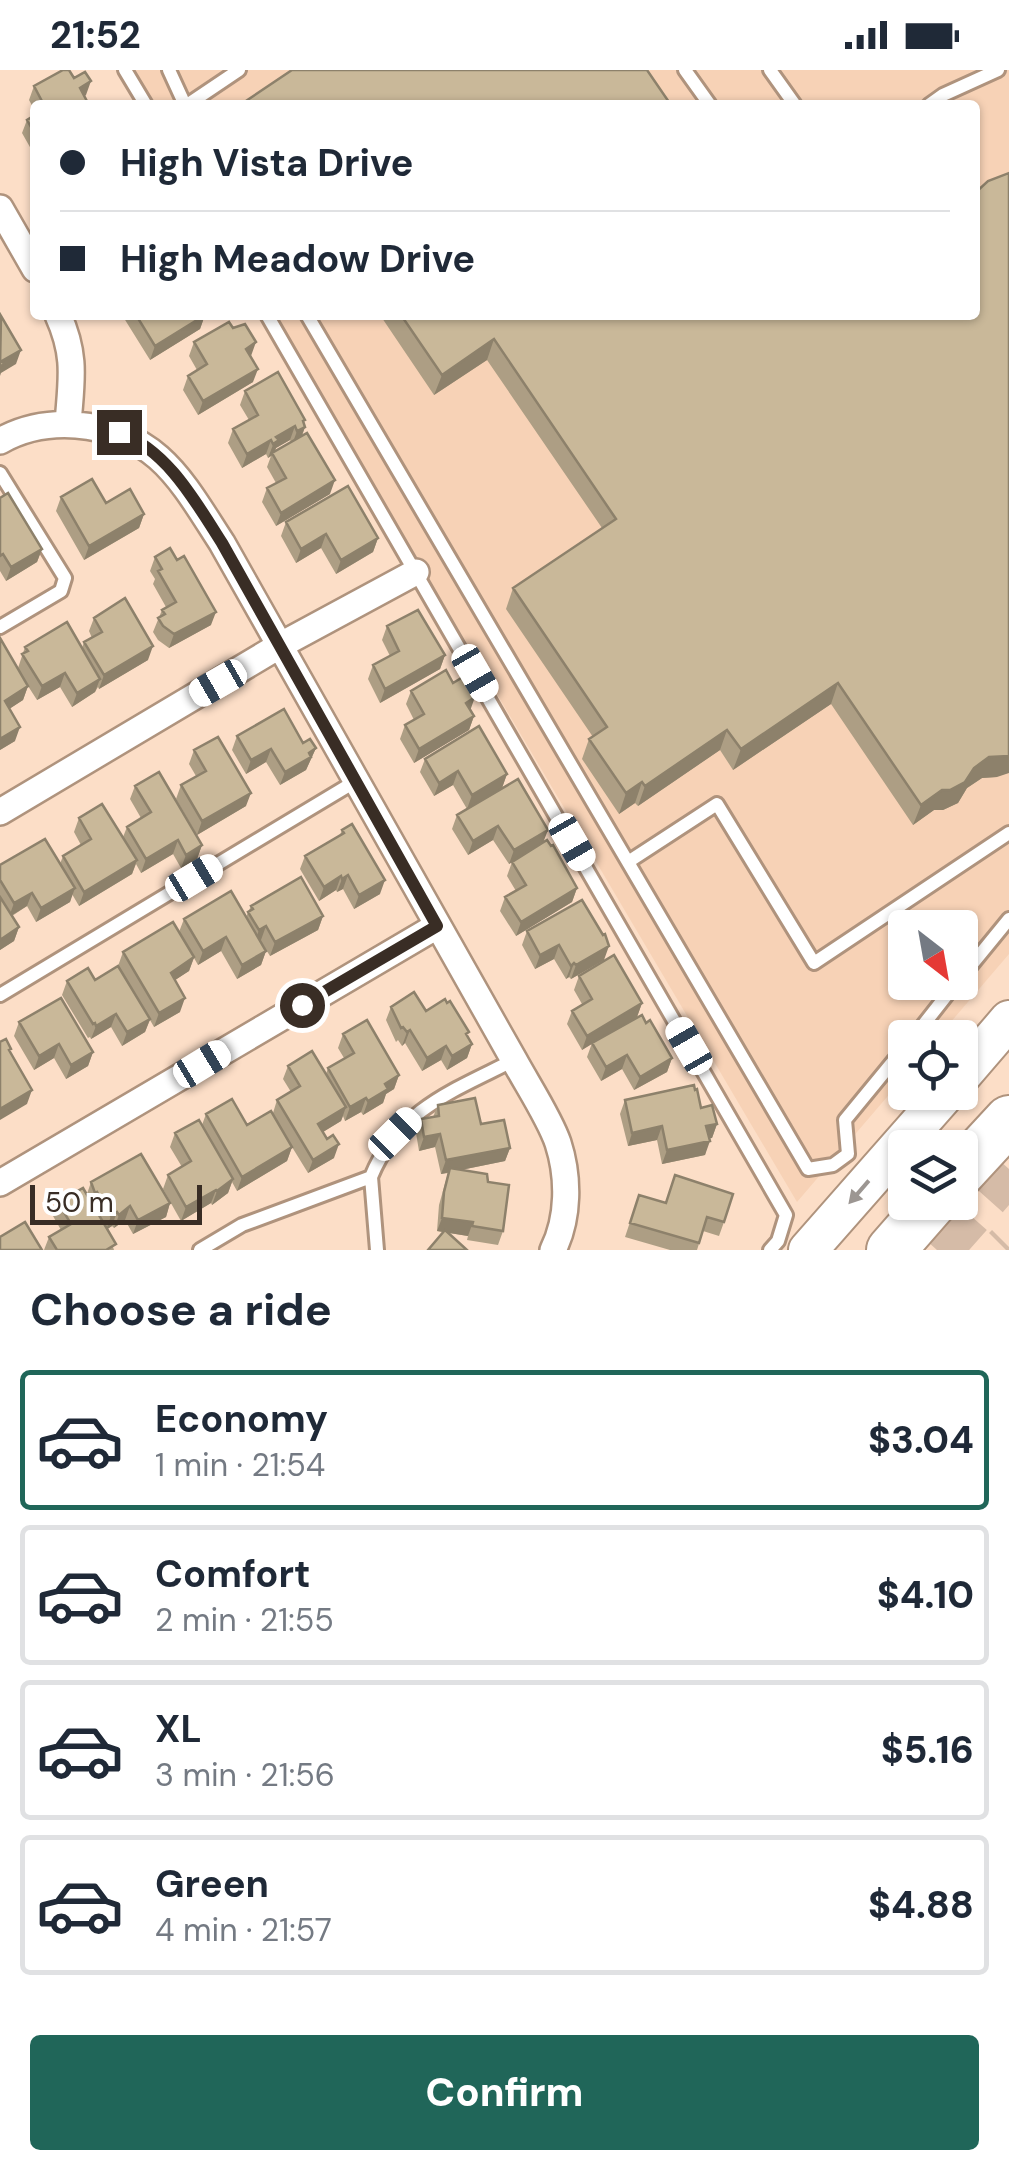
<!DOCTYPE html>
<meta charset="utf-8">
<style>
:root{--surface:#fff;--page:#f2f2f3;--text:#1f2937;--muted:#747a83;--line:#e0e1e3;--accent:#206659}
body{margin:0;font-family:"DM Sans",sans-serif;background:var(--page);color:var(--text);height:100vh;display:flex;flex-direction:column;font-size:38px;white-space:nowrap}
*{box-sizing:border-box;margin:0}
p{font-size:32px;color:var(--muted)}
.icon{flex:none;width:55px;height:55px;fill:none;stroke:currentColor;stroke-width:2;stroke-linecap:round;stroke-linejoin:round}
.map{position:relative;height:1180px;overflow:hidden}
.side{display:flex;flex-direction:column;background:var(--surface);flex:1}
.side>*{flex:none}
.banner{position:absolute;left:30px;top:30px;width:950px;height:220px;border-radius:10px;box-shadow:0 2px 8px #0004;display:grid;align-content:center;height:220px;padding:0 30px;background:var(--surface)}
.needle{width:65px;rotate:149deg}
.controls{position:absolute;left:888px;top:840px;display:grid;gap:20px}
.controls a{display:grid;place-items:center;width:90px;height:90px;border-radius:10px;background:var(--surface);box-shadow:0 2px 8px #0004;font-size:50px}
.scale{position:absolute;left:30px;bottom:25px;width:172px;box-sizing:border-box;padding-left:10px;border:5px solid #392d25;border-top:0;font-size:28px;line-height:35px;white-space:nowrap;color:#392d25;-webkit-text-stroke:8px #fff;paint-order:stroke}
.end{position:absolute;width:45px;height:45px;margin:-22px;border:12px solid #392d25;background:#fff;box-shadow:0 0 0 5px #fff}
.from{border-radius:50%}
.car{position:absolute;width:30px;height:60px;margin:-30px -15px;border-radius:12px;box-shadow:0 0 8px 2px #0007;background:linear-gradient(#fff 24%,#345 0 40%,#fff 0 76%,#345 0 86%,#fff 0)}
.banner b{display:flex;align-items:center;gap:35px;height:95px;font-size:38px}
.banner b+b{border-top:2px solid var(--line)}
.banner i{width:25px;height:25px;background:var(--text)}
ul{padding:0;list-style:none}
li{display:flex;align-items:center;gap:30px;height:140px;margin:0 20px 15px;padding:0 10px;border:5px solid var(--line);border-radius:10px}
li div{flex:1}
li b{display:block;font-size:38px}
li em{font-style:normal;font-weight:800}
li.selected{border-color:var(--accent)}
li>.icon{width:90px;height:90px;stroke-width:1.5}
h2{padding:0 30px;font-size:45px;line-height:120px}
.cta{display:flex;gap:20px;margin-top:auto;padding:20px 30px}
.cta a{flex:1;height:115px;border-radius:10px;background:var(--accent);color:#fff;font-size:40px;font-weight:800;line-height:115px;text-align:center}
.status{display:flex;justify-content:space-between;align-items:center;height:70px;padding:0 50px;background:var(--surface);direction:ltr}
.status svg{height:28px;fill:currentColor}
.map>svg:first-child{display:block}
.built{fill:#f7d2b6;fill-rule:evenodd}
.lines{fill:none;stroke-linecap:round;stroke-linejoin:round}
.motorway-tunnel{stroke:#d5bba7;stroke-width:48;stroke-dasharray:48 24;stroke-linecap:butt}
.service-casing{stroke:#af937d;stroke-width:18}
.minor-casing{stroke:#af937d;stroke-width:30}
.secondary-casing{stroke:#af937d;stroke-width:42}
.motorway-casing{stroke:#af937d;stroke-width:52}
.service{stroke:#fff;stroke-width:12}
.minor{stroke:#fff;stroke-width:25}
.secondary{stroke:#fff;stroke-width:38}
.motorway{stroke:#fff;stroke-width:48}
.wall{fill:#ad9e84;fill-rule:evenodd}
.shaded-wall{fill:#8d816b}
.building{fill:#c9b899;stroke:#8d816b;stroke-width:2.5}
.oneway{fill:#9c9692}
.route{stroke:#392d25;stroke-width:12}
</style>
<div class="status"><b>21:52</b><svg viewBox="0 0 49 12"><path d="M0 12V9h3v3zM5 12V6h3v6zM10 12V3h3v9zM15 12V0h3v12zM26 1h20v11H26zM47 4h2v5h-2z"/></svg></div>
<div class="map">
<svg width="1009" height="1180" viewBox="0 0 1009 1180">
<rect width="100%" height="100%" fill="#fcdec7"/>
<!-- built -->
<path class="built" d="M128,0H1009V884L938,967L905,968V1006L797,1132L273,245H975V35H149ZM905,858H960V912H905Z"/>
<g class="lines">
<!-- motorway-tunnel -->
<path class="motorway-tunnel" d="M937,1180L1009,1099
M1006,1180L1009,1177"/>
<!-- service casing -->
<g class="service-casing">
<path id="service" d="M125,0L146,35
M169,0L185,35
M685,0L710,35
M770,0L795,35
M187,35L239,0
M929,35L943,25L998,0
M267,245L786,1145L778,1171L770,1180
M307,245L808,1099L833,1095L848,1084L845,1050L905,977
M0,403L65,508L61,521L0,557
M628,792L717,734L814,893L1009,763
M960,909L1009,849
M0,925L356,711
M913,968L957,912
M371,1107L377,1180
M200,1180L242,1155L371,1107C399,1039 453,1021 514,990"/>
</g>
<!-- minor casing -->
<g class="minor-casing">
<path id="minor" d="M0,138L35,199
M58,245C77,287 71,311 68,354
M0,371C23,358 49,353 76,355C158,362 181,410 222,473L514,990C527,1014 550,1049 558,1073C569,1107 569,1148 553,1180
M0,742L279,576L416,502
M0,1113L437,856"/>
</g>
<!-- secondary casing -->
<g class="secondary-casing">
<path id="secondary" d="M960,1007L1009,950
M808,1180L947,1022"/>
</g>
<!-- motorway casing -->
<g class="motorway-casing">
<path id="motorway" d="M960,1103L1009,1050
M891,1180L933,1132"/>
</g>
<!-- service -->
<use href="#service" class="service"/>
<!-- minor -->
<use href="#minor" class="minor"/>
<!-- secondary -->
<use href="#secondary" class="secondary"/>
<!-- motorway -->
<use href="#motorway" class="motorway"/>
</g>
<!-- wall -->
<path class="wall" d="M34,16L86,25L84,26L89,35H35V41L29,30Z
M35,45V86L22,63L27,50Z
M122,245H205L200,259L150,290Z
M380,245H975L997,707L982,708L967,718L958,733L943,740H934L913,755L831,634L733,700L720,680L638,736L635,733L619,744L582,689L589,669L593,667L506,539L513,518L602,458L487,290L434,325Z
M194,272L251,287L253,312L198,345L183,320L188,306L197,300L189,286Z
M245,321L304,353L305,357L302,366L330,424L276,456L262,432L267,418L276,413L267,397L271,386L268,388L266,384L242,398L228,373L233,359L249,350L240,335ZM290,370L291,372L274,382L276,378Z
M61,427L106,433L144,444L139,458L84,490L56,441Z
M0,428L42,479L37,492L6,511L0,501Z
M286,452L378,468L373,482L336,504L321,478L296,493L281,466Z
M155,487L211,555L169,578L158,570L153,562L162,540L166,537L153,514L155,509L150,501Z
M94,548L148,590L99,619L98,617L95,622L72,637L60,617L37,630L28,616L23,630L9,639L15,671L0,680L18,598L25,577L82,578L84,572L92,568L89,561Z
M387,556L445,585L440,599L380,633L368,609L373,595L390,586L382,570Z
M411,621L470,641L474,646L469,660L414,693L400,669L405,655L414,650L406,634Z
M237,666L303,673L316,678L306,700L280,715L266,692L246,704L232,680Z
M194,680L246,736L197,765L176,729L181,715L196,706L189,694Z
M425,689L507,704L502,718L467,739L453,715L434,726L420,702Z
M518,709L544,773L577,818L572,832L516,866L500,841L505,827L516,821L507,806L512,792L524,785L509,794L493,770L468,785L452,759L457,745Z
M135,716L202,775L197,789L181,798L173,784L141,803L136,794L132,804L79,836L72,824L70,832L36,852L27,836L12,846L19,857L14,871L0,880V795L60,794L63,786L81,775L74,762L79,748L123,767L127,757L141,748L130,729Z
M342,760L380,824L354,839L343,819L337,822L336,820L319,831L300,799L305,786L340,765Z
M251,836L323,846L318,860L270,886L260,870L266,881L261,895L237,909L221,881L198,895L194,888L189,901L175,910L180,942L154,957L150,950L145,962L122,976L111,957L91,969L90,967L88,968L62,925L67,911L95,910L118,896L123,882L179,862L184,849L246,847Z
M527,861L604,890L571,909L569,907L566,909L554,889L535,899L522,875Z
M579,906L642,933L637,947L646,953L672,988L667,1002L634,1020L622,999L601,1011L587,987L592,973L582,980L567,954L572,941L582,934L574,920Z
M391,937L426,941L467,966L472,974L467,988L447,1000L441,990L422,1001L405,973L402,976L398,970L396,972L386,950Z
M19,952L93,982L88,996L66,1009L54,988L34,1000L14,966Z
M343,964L399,1005L394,1019L386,1024L383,1033L363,1045L361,1042L345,1051L343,1046L341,1051L323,1062L334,1088L308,1103L292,1077L287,1091L237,1121L232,1112L228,1123L212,1135L211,1133L181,1151L163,1119L168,1105L182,1097L170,1077L175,1063L202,1055L206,1044L247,1055L273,1043L277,1030L291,1022L283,1009L288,996L326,1004L328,998L344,988L338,978Z
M695,1020L701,1038L717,1054L712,1068H709L705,1085L662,1094L657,1070L628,1076L620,1044L625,1030Z
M438,1035L481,1054L510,1078L505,1091L461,1100L488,1112L503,1161L498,1175L467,1170L468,1166L437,1161L439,1135L448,1103L441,1104L435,1077L419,1081L416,1063L421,1049L433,1047Z
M675,1105L724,1152L719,1166L703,1161L697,1180H670L625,1167L639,1125L666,1133Z
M91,1112L170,1133L166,1147L133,1164L125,1150L114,1158L112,1156L107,1159L114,1180H44L49,1167L61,1160L53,1146L58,1132L87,1124Z"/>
<!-- shaded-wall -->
<path class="shaded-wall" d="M91,11L86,25L75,32L80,18Z
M205,245L200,259L150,290L155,276Z
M494,269L487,290L434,325L442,305Z
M256,272L251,286L246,279Z
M21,280L16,294L1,303L0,306V297L2,291Z
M258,299L253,312L198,345L203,331Z
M305,350L301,359L305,357L300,370L292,375L297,361Z
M295,356L290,370L276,378L274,384L268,388L276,367Z
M271,370L266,384L242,398L247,384Z
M335,410L330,424L276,456L281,443Z
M144,444L139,458L84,490L89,476Z
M326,464L321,478L296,493L301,479Z
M378,468L373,482L336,504L341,490Z
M42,479L37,492L6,511L11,497Z
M216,542L211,555L169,578L174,564Z
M153,576L148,590L99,619L104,605Z
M445,585L440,599L380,633L385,619Z
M65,603L60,617L37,630L42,616Z
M100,609L95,622L72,637L77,623Z
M838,613L831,634L733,700L741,679Z
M28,616L23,630L0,645L5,631Z
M475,627L470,641L466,633Z
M474,646L469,660L414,693L419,679Z
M20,657L15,671L0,680V669Z
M727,660L720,680L638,736L645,716Z
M316,678L306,700L280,715L285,702Z
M271,679L266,692L246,704L251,690Z
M1009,686V703L997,707L982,708L967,718L958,733L943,740H934L913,755L921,735L989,687Z
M458,701L453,715L434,726L439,713Z
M507,704L502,718L467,739L472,725Z
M642,712L635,733L619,744L626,723Z
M251,723L246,736L197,765L202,751Z
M498,756L493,770L468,785L473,771Z
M548,760L543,773L509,794L514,780Z
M178,770L173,784L141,803L146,789Z
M202,775L197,789L181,798L186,785Z
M137,790L132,804L79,836L84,822Z
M348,805L343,819L337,822L342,809Z
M341,806L336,820L319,831L324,817Z
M385,810L380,824L354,839L359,825Z
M75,818L70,832L36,852L41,838Z
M577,818L572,832L516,866L521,852Z
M32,823L27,836L9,847L14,833Z
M323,846L318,860L270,886L275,872Z
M266,856L261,870L254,874L259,860Z
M19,857L14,871L0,880V870Z
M226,867L221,881L198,895L203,881Z
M559,875L554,889L535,899L540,885Z
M609,876L604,890L571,909L576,895Z
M266,881L261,895L237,909L242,895Z
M194,887L189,901L166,916L171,903Z
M574,893L569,907L566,909L571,896Z
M185,928L180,942L154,957L159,943Z
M642,933L637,947L582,980L587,966Z
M116,944L111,957L91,969L96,956Z
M150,949L145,962L122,976L127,962Z
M410,960L405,973L402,976L407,962Z
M59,974L54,988L34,1000L39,986Z
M472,974L467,988L447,1000L452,986Z
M446,976L441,990L422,1001L427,988Z
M93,982L88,996L66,1009L71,995Z
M627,985L622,999L601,1011L606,997Z
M672,988L667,1002L634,1020L640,1007Z
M399,1005L394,1019L386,1024L383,1033L363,1045L368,1031L385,1014Z
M32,1020L27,1034L0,1050V1039Z
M366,1028L361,1042L345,1051L350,1037Z
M346,1037L341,1051L313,1068L318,1054Z
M717,1054L712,1068L701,1070L706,1056Z
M662,1056L657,1070L628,1076L632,1063Z
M440,1064L435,1077L419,1081L424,1067Z
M710,1071L705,1085L662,1094L667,1080Z
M339,1074L334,1088L308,1103L313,1090Z
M292,1077L287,1091L237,1121L242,1107Z
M510,1078L505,1091L441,1104L446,1090Z
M233,1109L228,1123L212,1135L217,1121Z
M216,1120L211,1133L181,1151L186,1137Z
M170,1133L166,1147L133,1164L138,1150Z
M130,1136L125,1150L114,1158L119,1145Z
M117,1142L112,1156L106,1160L111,1146Z
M442,1148L473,1152L468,1166L437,1161Z"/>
<!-- building -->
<path class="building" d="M63,0H69L74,8L85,2L91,11L80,18L89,35H44L34,16Z
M292,0H647L671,35H240Z
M35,45V64L27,50Z
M1009,103V686L989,687L974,698L965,712L950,720H942L921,735L838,613L741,679L727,660L645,716L642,712L626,723L589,669L607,657L513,518L616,449L494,269L442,305L401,245H975V123L988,111Z
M136,245H205L155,276Z
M1,246L21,280L2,291L4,294L0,297Z
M229,252L233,258L245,254L256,272L246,279L258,299L203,331L188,306L207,294L194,272Z
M278,302L305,350L303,351L305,357L297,361L295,356L276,367L279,370L273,374L271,370L247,384L233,359L258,345L245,321Z
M307,363L335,410L281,443L267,418L286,408L272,383Z
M92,409L106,433L130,419L144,444L89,476L61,427Z
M348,416L378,468L341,490L326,464L301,479L286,452Z
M8,423L42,479L11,497L3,484L0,486V428Z
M170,478L177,490L184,486L216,542L174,564L163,556L158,548L165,544L162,540L176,532L158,501L162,499L155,487Z
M125,528L153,576L104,605L84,572L102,562L94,548Z
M418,540L445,585L385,619L373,595L399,581L387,556Z
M67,552L100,609L77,623L65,603L42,616L22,584L28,581L25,577Z
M0,568L28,616L5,631L20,657L0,669Z
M446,600L453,613L463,607L475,627L466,633L474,646L419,679L405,655L424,644L411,621Z
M284,639L303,673L310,669L316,678L309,683L311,687L285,702L271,679L251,690L237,666Z
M479,656L507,704L472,725L458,701L439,713L425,689Z
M218,667L251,723L202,751L181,715L206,701L194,680Z
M159,702L202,775L186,785L178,770L146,789L127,757L151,742L135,716Z
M518,709L548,760L514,780L498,756L473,771L457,745Z
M102,734L137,790L84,822L63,786L91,769L79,748Z
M352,754L385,810L359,825L348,805L342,809L341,806L324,817L305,786L344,763L342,760Z
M45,769L75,818L41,838L32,823L14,833L0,810V795Z
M547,770L551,776L553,775L577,818L521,852L505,827L526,815L512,792Z
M301,807L323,846L275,872L266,856L259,860L248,842L253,839L251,836Z
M231,821L266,881L242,895L226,867L203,881L184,849Z
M0,827L19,857L0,870Z
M582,830L603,865L605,864L609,876L576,895L574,893L571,896L559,875L540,885L527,861Z
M173,852L194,887L171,903L185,928L159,943L123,882Z
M614,885L642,933L587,966L572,941L592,929L579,906Z
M118,896L150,949L127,962L116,944L96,956L95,953L93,954L67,911L88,898L95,910Z
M414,922L426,941L445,929L447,933L450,931L469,962L466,964L472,974L452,986L446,976L427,988L410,960L407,962L403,957L401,958L391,937Z
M61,928L93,982L71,995L59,974L39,986L19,952Z
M642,945L646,953L650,950L672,988L640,1007L627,985L606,997L592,973Z
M367,950L399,1005L385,1014L388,1019L368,1031L366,1028L350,1037L328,998L354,983L343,964Z
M6,969L11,979L9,980L32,1020L0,1039V972Z
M312,981L346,1037L318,1054L327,1069L333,1065L339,1074L313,1090L277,1030L300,1016L288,996Z
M694,1015L695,1020L697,1019L701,1038L712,1035L717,1054L706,1056L710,1071L667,1080L662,1056L632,1063L625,1030Z
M475,1028L481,1054L504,1050L510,1078L446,1090L440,1064L424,1067L421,1049L439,1046L438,1035Z
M232,1029L247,1055L271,1041L292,1077L242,1107L206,1044Z
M199,1050L233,1109L217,1121L216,1120L186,1137L168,1105L191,1091L175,1063Z
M141,1084L170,1133L138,1150L130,1136L119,1145L117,1142L111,1146L97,1122L95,1123L91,1112Z
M450,1098L487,1104L488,1112L509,1115L503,1161L472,1156L473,1152L442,1148L444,1122Z
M675,1105L733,1124L724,1152L707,1147L699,1173L630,1153L639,1125L666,1133Z
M83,1118L116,1174L106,1180H57L49,1167L71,1154L58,1132Z
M25,1152L42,1180H0V1167Z
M445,1160L467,1180H428Z"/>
<!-- one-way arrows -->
<defs><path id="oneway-solid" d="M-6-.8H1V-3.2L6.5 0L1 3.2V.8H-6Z" transform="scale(2.5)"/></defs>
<use class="oneway" href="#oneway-solid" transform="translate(859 1122) rotate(131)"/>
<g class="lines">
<!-- route -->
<path class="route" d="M119,362C168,381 195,431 222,473L437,856L302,935"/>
</g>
</svg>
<div class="controls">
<a><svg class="needle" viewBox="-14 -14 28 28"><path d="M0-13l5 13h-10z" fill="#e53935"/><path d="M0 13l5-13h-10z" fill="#747a83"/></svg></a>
<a><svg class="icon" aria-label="locate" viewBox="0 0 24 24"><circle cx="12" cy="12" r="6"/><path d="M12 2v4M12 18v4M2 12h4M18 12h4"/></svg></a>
<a><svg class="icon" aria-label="layers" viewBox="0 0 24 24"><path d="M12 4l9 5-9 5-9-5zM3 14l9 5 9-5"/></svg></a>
</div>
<div class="scale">50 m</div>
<i class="end from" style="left:302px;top:935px"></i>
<i class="end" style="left:119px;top:362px"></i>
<i class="car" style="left:475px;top:603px;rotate:150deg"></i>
<i class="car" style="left:218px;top:613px;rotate:240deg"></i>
<i class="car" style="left:572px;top:772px;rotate:150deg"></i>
<i class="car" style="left:194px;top:808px;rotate:59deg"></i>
<i class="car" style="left:689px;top:976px;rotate:330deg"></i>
<i class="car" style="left:202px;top:994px;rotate:59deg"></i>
<i class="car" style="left:395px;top:1064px;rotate:45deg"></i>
<div class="banner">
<b><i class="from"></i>High Vista Drive</b>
<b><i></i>High Meadow Drive</b>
</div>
</div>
<section class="side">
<h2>Choose a ride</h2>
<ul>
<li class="selected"><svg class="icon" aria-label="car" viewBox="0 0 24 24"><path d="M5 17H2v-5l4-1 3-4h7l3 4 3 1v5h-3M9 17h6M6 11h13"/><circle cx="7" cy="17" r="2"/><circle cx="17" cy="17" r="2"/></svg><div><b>Economy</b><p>1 min · 21:54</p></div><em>$3.04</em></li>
<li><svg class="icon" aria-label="car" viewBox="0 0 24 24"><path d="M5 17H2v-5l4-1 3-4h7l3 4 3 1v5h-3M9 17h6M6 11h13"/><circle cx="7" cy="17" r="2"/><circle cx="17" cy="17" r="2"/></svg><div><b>Comfort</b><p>2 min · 21:55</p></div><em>$4.10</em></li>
<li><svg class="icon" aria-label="car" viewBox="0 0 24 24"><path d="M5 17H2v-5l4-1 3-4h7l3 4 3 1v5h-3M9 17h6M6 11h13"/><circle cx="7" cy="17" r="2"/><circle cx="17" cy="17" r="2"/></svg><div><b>XL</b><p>3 min · 21:56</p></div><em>$5.16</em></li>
<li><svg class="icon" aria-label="car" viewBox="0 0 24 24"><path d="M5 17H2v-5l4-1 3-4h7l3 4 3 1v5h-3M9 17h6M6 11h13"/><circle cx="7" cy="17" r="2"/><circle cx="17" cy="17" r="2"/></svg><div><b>Green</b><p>4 min · 21:57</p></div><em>$4.88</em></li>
</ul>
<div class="cta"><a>Confirm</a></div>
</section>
